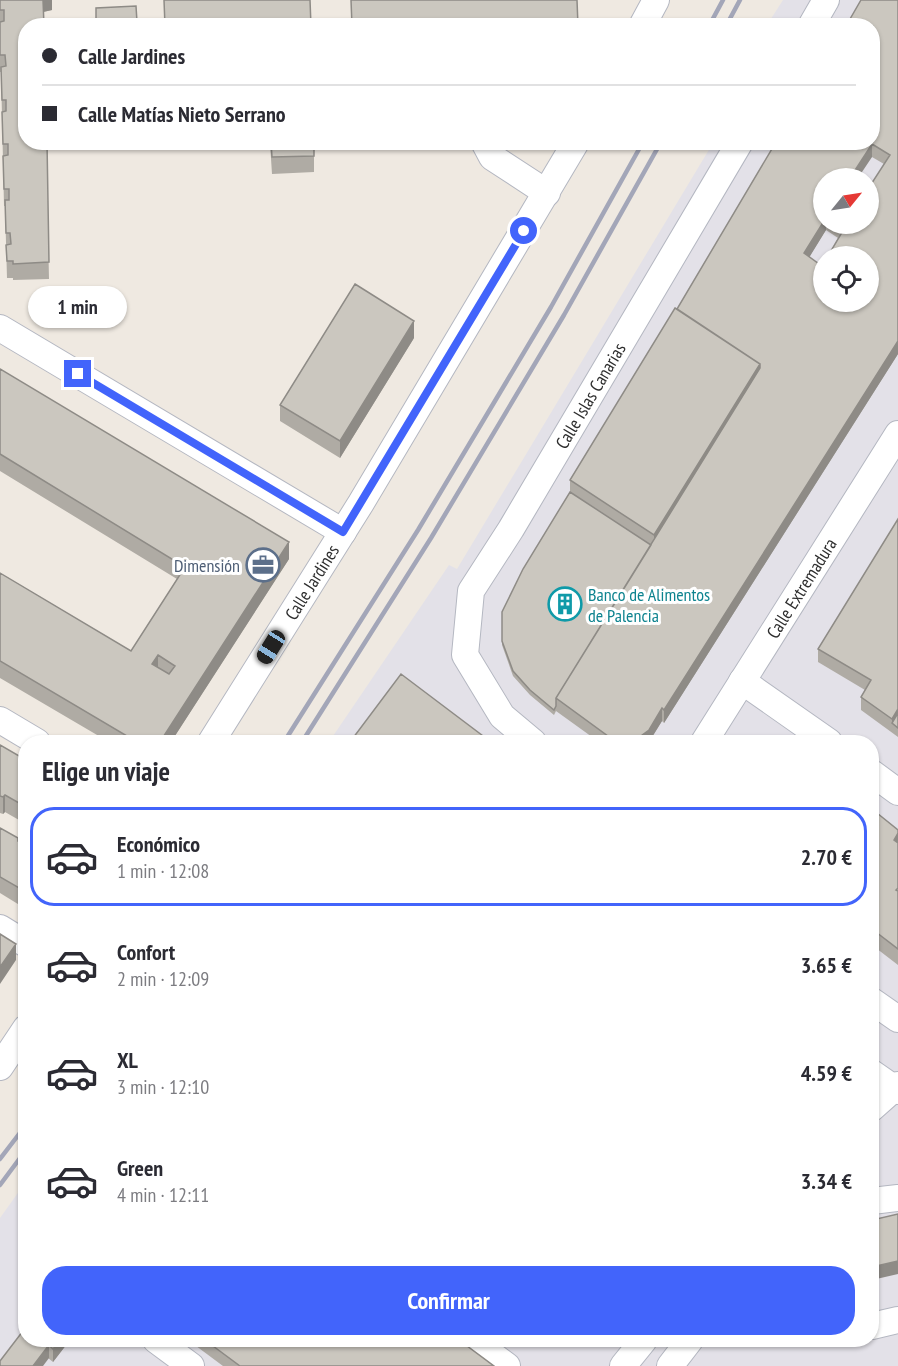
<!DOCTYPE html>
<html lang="es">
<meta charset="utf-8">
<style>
:root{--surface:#fff;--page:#f7f7f7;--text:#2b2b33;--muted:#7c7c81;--line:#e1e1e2;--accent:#4264fb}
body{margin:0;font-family:"PT Sans Narrow",sans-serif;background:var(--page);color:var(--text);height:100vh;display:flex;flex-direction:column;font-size:22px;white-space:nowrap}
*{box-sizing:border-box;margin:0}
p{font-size:20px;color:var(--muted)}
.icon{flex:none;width:33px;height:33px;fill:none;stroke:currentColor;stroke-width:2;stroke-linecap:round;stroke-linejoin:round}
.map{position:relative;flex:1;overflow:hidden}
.drawer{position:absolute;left:18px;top:735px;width:861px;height:612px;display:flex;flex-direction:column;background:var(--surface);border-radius:24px;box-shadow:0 2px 4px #0004}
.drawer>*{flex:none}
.hud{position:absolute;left:18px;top:18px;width:862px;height:132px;border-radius:24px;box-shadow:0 2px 4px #0004;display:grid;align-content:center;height:132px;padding:0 24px;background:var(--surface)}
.needle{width:39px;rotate:60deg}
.fabs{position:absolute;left:813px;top:168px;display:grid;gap:12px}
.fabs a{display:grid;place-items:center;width:66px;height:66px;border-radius:50%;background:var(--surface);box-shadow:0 2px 4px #0004;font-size:30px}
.end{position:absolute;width:27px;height:27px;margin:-14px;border:8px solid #4264fb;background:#fff;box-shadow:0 0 0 3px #fff}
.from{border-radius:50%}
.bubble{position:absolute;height:42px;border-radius:21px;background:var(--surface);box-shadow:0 2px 4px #0004;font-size:20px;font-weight:600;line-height:42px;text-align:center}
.car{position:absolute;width:18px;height:36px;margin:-18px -9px;border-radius:8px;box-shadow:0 0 4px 2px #0007;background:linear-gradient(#222 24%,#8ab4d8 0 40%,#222 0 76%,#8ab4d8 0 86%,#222 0)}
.hud b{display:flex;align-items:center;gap:21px;height:57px;font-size:22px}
.hud b+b{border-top:2px solid var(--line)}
.hud i{width:15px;height:15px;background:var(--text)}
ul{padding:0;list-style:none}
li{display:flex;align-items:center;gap:18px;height:99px;margin:0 12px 9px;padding:0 12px;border:3px solid transparent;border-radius:24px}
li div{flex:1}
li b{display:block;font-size:22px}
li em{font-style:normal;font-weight:600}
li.on{border-color:var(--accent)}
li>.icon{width:54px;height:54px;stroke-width:1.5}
h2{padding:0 24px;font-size:27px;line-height:72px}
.primary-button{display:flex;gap:12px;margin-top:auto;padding:12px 24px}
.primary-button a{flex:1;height:69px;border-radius:24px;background:var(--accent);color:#fff;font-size:24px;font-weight:600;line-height:69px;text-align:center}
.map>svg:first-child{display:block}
.industrial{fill:#e3e1e8;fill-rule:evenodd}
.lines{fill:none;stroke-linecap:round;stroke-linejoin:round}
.minor-casing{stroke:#b4b7c1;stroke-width:28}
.minor{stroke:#fff;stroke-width:26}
.rail{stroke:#a3a6b8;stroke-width:4.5}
.wall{fill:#afaba4;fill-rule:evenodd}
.shaded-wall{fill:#8e8b86}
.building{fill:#cbc7bf;stroke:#8e8b86;stroke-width:1.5;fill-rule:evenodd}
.route{stroke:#4264fb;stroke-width:8}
.labels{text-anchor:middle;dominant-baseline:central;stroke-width:6;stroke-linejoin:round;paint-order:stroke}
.street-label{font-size:18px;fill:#2e2e2e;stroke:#fff}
.service-label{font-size:18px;fill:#4e5e75;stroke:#fff;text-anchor:end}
.culture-label{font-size:18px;fill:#0d838f;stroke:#fff;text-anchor:start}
</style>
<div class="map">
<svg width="898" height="1366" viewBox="0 0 898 1366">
<rect width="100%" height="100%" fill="#efe9e1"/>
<!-- industrial -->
<path class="industrial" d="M783,0H898V1366H0V1218L25,1183L26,1340H872V742H329L449,565L457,569L713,143L873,142V26L767,25ZM824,178H868V224H824ZM824,256H868V302H824Z"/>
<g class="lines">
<!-- minor casing -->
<g class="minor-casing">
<g id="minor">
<path d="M642,26L656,0"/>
<path d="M811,26L826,0"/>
<path d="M484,142L492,157L547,193"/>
<path d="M0,328L343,532"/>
<path d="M742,681L829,742"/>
<path d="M0,720L37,742"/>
<path id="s1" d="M211,742L361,503L576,142"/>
<path id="s2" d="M533,742L502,716L465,655L471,591L511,529L740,142"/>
<path id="s3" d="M704,742L898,434"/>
<path d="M872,773L898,792"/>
<path d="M0,928L26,944"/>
<path d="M872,1001L898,1019"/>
<path d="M0,1067L26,1028"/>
<path d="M872,1073L898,1091"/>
<path d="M872,1108L898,1085"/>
<path d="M872,1201L898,1198"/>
<path d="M872,1326L898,1320"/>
<path d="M156,1340L191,1366"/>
<path d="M472,1340L507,1366"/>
<path d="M623,1366L644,1340"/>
<path d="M670,1366L690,1340"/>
</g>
</g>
<!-- minor -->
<use href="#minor" class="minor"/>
<!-- rail -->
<path class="rail" d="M709,26L723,0
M726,26L740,0
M284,742L418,530L551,307L643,142
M302,742L431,538L564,315L661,142
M0,1159L26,1125
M0,1185L26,1150"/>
</g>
<!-- wall -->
<path class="wall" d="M0,0H52V10L43,12L49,279L13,280V278H7L5,206H4L1,72H0Z
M898,0V354L664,723L662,721L649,742H599L556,711L554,715L530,695L513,676L502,645V612L570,492V480L677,309ZM872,157L884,164L868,224H824V178ZM826,230L838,238L822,266L809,257Z
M136,6L137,26H96V8Z
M211,142H314V172L272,174L270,143L211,144Z
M414,338L340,458L280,421V405Z
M0,369L289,559L171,742H109L0,678V573L131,651L177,579L0,471Z
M898,519V737L861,710V697L865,690L818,662V649Z
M0,745L26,760V824L5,812L3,814L0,813Z
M872,809L898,830V965L872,945Z
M0,828L26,846V909L0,893Z
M26,1194V1216L22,1213V1200Z
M26,1340H70L53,1362Z
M188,1340H459L494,1366H223Z"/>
<!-- shaded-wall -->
<path class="shaded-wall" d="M43,0H52V10L43,12Z
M872,144V157L858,178H850Z
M824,221V224H826V230L804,266V253Z
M414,321V338L340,458V441Z
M898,341V354L664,723V710Z
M760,364V381L654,548V535Z
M289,542V559L171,742H160Z
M158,655V672L152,664Z
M662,708V721L649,742H638V738Z
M898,709V722L892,723V719Z
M5,795V812L3,814V797Z
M898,833V850L894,840Z
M16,944V960L0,984V967Z
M898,1261V1274L872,1280V1267Z
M60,1340H70L53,1362V1349Z
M49,1345V1358L43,1366H33Z"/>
<!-- building -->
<path class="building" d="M0,0H43L44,26H26V142H47L49,262L13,264V261H7L6,245L11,244L10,233H6L5,200H9V189H4L3,156L8,155V144H3L2,112L6,111V100H2L1,67L6,66L5,55H0V22L4,21V10H0Z
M164,0H310L311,26H165Z
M351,0H577L578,26H352Z
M861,0H898V341L664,710L662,708L649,730L638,738L624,740L608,736L556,698L760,368V364L677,309L776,142H873V26H846ZM872,144L890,155L868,189V224H836L844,229L828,256H868V302H824V264L822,266L804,253L824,221V178H850Z
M136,6L137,22L96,23V8Z
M271,142H314V156L272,157Z
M355,284L414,321L340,441L280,405Z
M675,308L760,364L654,535L570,480Z
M0,369L289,542L160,742H137L0,661V573L131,651L185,567L0,454ZM158,655L175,666L169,674L152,664Z
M570,492L651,545L556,698V706L554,710L530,690L513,671L502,641V612L523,569Z
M898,519V709L892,719L861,697L871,680L818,649Z
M401,674L491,742H350Z
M898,713V728L892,723Z
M0,745L26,760V807L5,795L3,797L0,796Z
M872,809L898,830V833L894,840L898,843V888L896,890L898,891V949L872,929Z
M0,828L18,838V841L26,846V892L0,877Z
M0,934L16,944L0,967Z
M26,1194V1202L22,1200Z
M898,1214V1261L872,1267V1220Z
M26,1327V1340H60L53,1349L49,1345L33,1366H0V1361Z
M205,1340H459L494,1366H240Z"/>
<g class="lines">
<!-- route -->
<path class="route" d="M78,374L343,532L524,231"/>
</g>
<!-- icons -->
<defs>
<g id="office-ring" transform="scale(1.725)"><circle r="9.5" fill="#fff" stroke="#5c6f8a" stroke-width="1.5"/><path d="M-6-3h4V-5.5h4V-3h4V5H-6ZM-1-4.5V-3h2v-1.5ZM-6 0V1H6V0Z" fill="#5c6f8a"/></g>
<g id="building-ring" transform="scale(1.725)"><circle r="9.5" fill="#fff" stroke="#0f9aa8" stroke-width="1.5"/><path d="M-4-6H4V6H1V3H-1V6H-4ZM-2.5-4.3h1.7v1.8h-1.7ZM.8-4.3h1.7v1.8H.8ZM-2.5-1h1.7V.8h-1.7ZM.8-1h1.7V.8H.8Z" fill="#0f9aa8"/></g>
</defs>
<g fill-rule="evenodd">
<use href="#office-ring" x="263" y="565"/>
<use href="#building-ring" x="565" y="604"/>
</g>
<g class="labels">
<!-- street labels -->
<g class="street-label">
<text stroke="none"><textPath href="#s2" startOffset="405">Calle Islas Canarias</textPath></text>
<text stroke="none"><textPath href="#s1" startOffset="189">Calle Jardines</textPath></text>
<text stroke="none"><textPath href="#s3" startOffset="182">Calle Extremadura</textPath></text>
</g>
<!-- service labels -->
<g class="service-label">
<text x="240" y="565">Dimensión</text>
</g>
<!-- culture labels -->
<g class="culture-label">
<text x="588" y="594">Banco de Alimentos<tspan x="588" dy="21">de Palencia</tspan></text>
</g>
</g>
</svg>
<div class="fabs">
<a><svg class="needle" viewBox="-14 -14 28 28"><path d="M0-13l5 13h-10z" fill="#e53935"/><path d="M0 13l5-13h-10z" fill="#7c7c81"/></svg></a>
<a><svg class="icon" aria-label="locate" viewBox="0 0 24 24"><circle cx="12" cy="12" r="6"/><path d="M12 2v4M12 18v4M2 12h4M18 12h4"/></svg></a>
</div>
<i class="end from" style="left:524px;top:231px"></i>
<i class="end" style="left:78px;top:374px"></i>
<div class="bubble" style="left:28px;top:286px;width:99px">1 min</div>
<i class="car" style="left:271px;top:647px;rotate:212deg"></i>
<div class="hud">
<b><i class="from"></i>Calle Jardines</b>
<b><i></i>Calle Matías Nieto Serrano</b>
</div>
<section class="drawer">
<h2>Elige un viaje</h2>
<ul>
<li class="on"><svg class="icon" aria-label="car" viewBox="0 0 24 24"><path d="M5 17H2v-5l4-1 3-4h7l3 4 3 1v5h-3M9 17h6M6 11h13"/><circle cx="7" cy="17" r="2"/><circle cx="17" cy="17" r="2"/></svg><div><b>Económico</b><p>1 min · 12:08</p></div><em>2.70 €</em></li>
<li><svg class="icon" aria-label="car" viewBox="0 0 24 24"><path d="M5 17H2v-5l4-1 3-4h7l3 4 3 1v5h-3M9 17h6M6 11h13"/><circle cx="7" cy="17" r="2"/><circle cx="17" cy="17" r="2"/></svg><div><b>Confort</b><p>2 min · 12:09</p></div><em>3.65 €</em></li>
<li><svg class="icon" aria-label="car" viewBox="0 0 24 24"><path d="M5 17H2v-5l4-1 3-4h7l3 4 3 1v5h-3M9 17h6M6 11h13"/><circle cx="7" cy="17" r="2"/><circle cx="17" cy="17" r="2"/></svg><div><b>XL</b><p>3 min · 12:10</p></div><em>4.59 €</em></li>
<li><svg class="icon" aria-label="car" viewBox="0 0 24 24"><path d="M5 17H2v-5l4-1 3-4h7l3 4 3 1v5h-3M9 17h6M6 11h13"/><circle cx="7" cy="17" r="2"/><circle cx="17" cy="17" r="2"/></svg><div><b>Green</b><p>4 min · 12:11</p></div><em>3.34 €</em></li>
</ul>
<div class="primary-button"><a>Confirmar</a></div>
</section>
</div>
